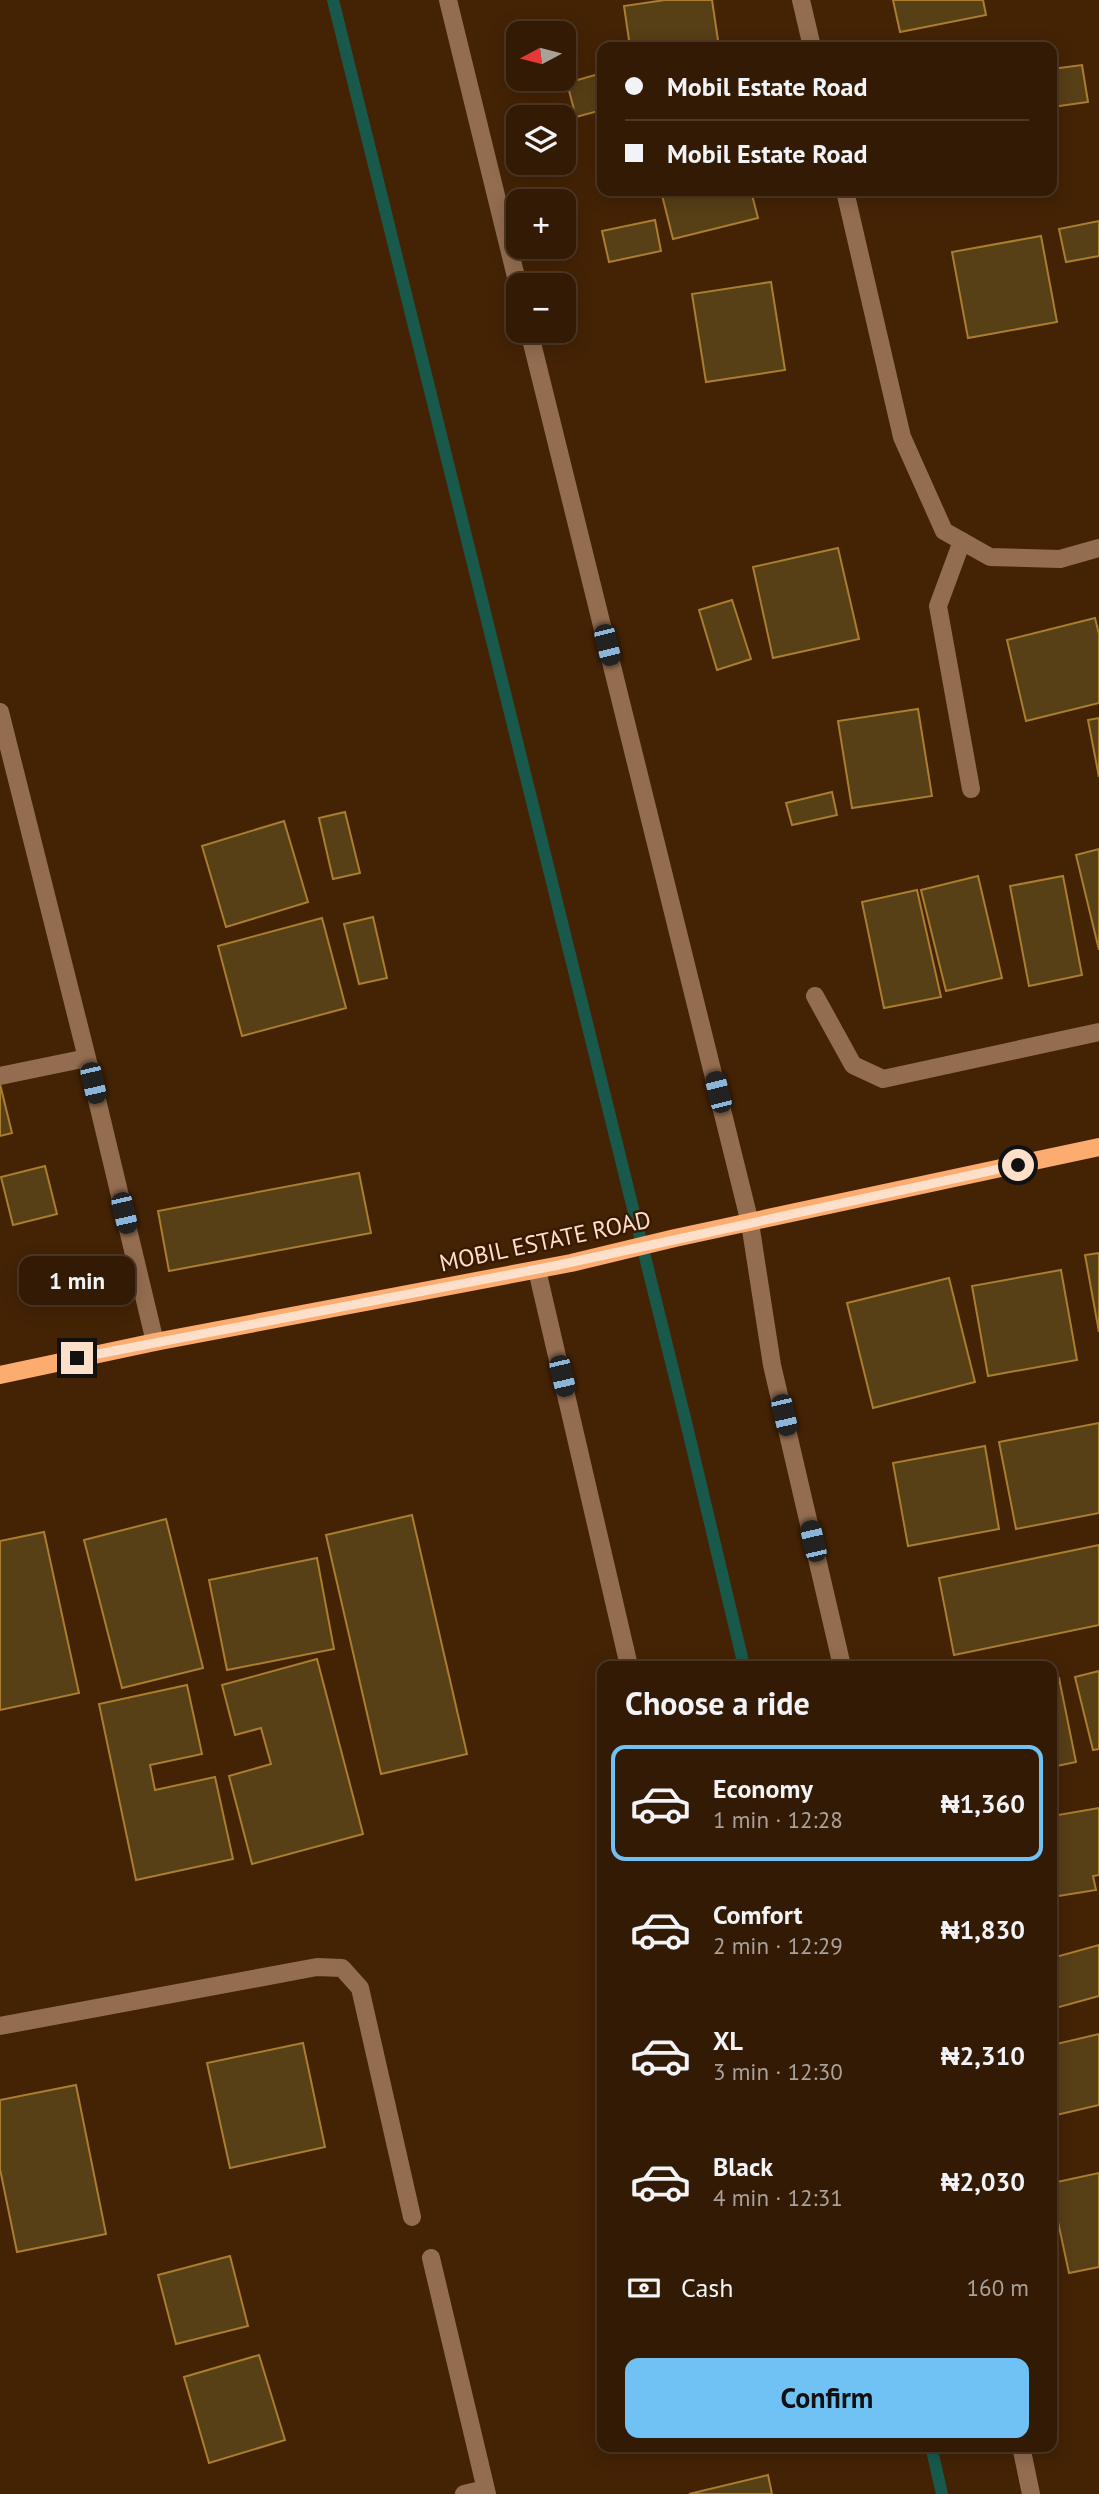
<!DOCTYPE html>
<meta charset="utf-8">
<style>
:root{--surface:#331a04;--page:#3b230e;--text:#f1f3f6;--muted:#a9a19a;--line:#4e3826;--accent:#70c2f4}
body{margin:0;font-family:"PT Sans",sans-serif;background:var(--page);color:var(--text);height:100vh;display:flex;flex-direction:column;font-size:26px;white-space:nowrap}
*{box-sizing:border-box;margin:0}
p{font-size:23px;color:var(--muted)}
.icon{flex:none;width:38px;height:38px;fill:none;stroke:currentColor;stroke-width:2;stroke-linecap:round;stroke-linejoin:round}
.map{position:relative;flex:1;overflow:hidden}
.sheet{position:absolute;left:597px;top:1661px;width:460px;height:791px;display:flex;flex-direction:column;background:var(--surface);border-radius:14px;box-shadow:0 4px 18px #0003,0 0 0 2px var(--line)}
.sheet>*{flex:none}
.hud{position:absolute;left:597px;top:42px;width:460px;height:154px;border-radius:14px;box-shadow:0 4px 18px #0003,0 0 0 2px var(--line);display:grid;align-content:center;height:154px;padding:0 28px;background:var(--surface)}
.needle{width:46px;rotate:263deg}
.controls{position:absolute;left:506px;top:21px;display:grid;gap:14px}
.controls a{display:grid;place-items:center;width:70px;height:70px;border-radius:14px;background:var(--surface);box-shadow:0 4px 18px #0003,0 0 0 2px var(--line);font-size:35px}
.end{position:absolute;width:32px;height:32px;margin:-16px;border:9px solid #fddfca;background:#111;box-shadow:0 0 0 4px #111}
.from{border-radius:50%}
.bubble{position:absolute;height:49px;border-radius:14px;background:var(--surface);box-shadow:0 4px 18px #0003,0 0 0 2px var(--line);font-size:23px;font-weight:800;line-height:49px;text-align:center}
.car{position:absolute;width:21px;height:42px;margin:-21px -10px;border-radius:9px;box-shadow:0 0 5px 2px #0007;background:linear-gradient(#222 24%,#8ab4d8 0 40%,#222 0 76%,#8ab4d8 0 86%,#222 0)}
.hud b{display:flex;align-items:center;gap:24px;height:66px;font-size:26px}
.hud b+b{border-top:2px solid var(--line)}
.hud i{width:18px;height:18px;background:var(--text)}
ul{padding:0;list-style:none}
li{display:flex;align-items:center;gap:21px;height:116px;margin:0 14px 10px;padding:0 14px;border:4px solid transparent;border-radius:14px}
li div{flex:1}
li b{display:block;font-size:26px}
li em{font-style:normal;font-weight:800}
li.on{border-color:var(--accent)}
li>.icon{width:63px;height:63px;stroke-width:1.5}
h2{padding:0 28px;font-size:32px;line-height:84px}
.pay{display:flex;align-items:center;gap:18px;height:77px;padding:0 28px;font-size:26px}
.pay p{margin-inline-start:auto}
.primary-button{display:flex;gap:14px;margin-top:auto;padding:14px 28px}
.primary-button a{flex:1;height:80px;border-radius:14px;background:var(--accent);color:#111;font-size:28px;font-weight:800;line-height:80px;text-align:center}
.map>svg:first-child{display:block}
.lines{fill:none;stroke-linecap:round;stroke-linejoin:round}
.stream{stroke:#19594c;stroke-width:12}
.building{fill:#573f16;stroke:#aa7d2f;stroke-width:2}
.minor{stroke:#946d50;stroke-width:18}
.major{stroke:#fcac6f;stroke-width:18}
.route{stroke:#fddfca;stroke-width:9}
.labels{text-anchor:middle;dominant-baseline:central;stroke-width:5;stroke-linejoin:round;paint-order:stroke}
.street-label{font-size:24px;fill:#fddfca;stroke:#391900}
</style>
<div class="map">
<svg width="1099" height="2494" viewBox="0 0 1099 2494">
<rect width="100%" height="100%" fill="#442305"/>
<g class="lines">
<!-- stream -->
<path class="stream" d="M333,0L685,1418L744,1666
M931,2446L942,2494"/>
</g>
<!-- building -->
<path class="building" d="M665,0H712L719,47H630L624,6Z
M893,0H983L986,15L900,32Z
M1082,65L1088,102L1052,107V69Z
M602,73V110L576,117L567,83Z
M661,191H751L758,218L673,239Z
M655,220L661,251L609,262L602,231Z
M1099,221V256L1066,262L1059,229Z
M1041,236L1057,322L968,338L952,252Z
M771,282L785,370L706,382L692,294Z
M838,548L859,639L773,658L753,567Z
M732,600L751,659L717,670L699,610Z
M1095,618L1099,634V703L1026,721L1007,640Z
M918,709L932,796L852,808L838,721Z
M1099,718V777L1088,720Z
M832,792L837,815L792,825L786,803Z
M345,812L360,873L333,879L319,818Z
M284,821L308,902L226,927L202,846Z
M1099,849V950L1076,855Z
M978,876L1002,978L946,991L921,890Z
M1063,876L1082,975L1029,986L1010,886Z
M917,890L941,997L884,1008L862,902Z
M373,917L387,978L359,984L344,924Z
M322,918L346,1008L242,1036L218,946Z
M0,1084L12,1133L0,1136Z
M45,1166L57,1214L13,1225L1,1177Z
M359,1173L371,1233L169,1271L158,1211Z
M1099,1253V1332L1085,1255Z
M1061,1270L1077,1360L988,1376L972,1286Z
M949,1278L975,1382L873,1408L847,1303Z
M1099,1423V1513L1016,1529L999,1442Z
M985,1446L999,1529L908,1546L893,1463Z
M412,1515L467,1754L381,1774L326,1535Z
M166,1519L203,1668L122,1688L84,1540Z
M44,1532L79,1693L0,1710V1541Z
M1099,1545V1625L954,1655L939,1578Z
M317,1558L334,1649L227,1670L209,1580Z
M317,1659L363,1834L252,1864L229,1776L271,1764L261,1728L235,1735L222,1685Z
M1099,1671V1749L1093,1750L1075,1677Z
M1059,1678L1076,1762L1052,1767V1680Z
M187,1685L202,1754L150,1765L155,1790L215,1777L233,1859L136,1880L99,1704Z
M1099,1808V1875L1093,1876L1096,1890L1052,1897V1816Z
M1099,1945V1996L1052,2009V1958Z
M1099,2034V2105L1052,2116V2045Z
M303,2043L325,2147L230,2168L207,2063Z
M76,2085L106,2234L17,2252L0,2169V2100Z
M1099,2173V2267L1069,2273L1052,2194V2183Z
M230,2256L248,2326L176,2344L158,2275Z
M259,2355L285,2440L209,2463L184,2377Z
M768,2475L772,2494H689Z"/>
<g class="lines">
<!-- minor -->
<path class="minor" d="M448,0L518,285
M801,0L812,47
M845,191L902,437L944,531L990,557L1060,559L1099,548
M529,331L750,1223L772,1365L842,1666
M962,541L938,606L971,789
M0,712L87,1058L155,1342
M815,996L853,1065L883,1079L1099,1032
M0,1076L87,1058
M537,1270L629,1666
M0,2026L317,1967L342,1968L360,1988L412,2217
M431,2258L487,2494
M1021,2446L1031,2494
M464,2494L485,2489"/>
<!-- major -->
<path class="major" d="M0,1375L155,1342L571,1263L675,1238L1099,1147"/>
</g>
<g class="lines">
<!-- route -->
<path class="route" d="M77,1358L554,1266L1018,1165"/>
</g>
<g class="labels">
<!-- street labels -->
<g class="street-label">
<text transform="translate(545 1241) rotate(-12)">MOBIL ESTATE ROAD</text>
</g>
</g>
</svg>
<div class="controls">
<a><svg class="needle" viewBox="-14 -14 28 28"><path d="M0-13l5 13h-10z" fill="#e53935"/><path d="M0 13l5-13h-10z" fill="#a9a19a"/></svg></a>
<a><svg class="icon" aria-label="layers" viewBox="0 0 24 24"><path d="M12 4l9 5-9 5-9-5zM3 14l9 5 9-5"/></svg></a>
<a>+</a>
<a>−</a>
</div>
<i class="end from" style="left:1018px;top:1165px"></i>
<i class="end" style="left:77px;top:1358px"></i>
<div class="bubble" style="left:19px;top:1256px;width:116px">1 min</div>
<i class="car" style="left:607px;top:645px;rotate:166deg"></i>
<i class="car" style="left:93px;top:1083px;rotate:167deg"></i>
<i class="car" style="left:718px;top:1092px;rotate:346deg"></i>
<i class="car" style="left:124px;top:1213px;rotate:167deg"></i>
<i class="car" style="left:562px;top:1376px;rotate:167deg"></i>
<i class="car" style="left:784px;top:1415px;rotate:167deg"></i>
<i class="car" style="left:813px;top:1541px;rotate:347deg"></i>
<div class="hud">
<b><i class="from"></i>Mobil Estate Road</b>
<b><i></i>Mobil Estate Road</b>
</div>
<section class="sheet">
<h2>Choose a ride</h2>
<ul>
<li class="on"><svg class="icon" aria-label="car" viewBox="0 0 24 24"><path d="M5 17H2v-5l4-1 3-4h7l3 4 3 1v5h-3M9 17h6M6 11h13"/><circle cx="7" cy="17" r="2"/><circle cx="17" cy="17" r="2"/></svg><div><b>Economy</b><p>1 min · 12:28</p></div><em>₦1,360</em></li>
<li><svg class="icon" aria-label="car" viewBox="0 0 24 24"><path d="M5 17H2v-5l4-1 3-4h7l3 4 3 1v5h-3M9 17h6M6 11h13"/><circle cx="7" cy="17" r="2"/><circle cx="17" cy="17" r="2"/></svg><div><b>Comfort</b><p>2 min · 12:29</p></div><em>₦1,830</em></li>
<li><svg class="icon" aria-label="car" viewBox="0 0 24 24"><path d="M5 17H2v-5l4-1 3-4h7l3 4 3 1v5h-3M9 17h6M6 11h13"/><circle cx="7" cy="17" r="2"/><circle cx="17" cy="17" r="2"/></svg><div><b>XL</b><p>3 min · 12:30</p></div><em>₦2,310</em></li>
<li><svg class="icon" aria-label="car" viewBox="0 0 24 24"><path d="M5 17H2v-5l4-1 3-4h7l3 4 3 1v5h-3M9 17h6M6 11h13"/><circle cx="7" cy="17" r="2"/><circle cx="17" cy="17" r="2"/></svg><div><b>Black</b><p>4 min · 12:31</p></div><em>₦2,030</em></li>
</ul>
<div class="pay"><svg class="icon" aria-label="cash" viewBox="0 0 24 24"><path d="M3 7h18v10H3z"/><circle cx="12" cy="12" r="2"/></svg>Cash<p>160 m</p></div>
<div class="primary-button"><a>Confirm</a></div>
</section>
</div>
